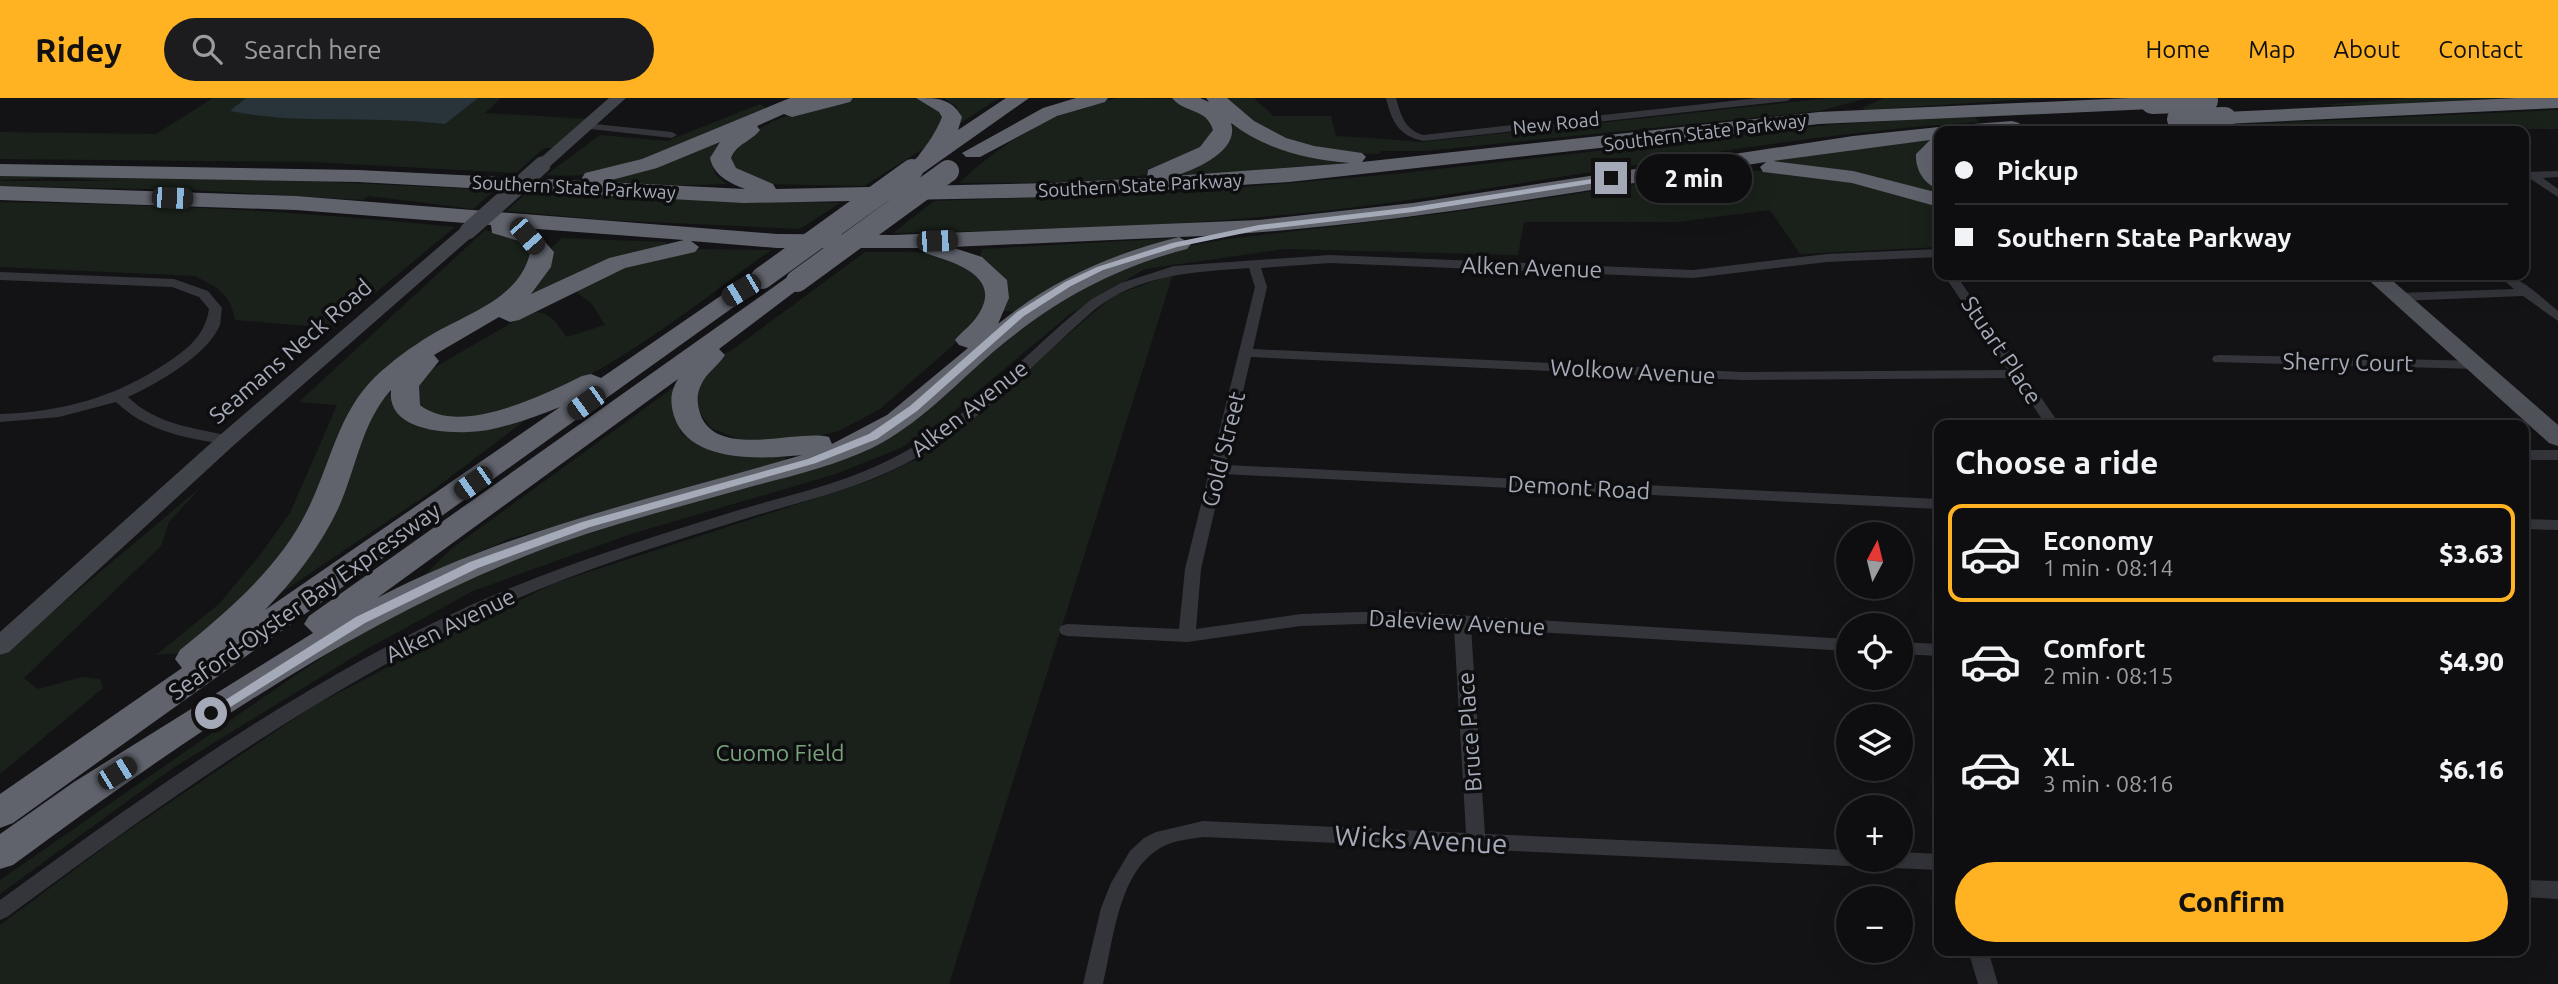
<!DOCTYPE html>
<meta charset="utf-8">
<style>
:root{--surface:#0e0e10;--page:#1c1c1e;--text:#f1f3f6;--muted:#9b9c9f;--line:#2e2e30;--accent:#ffb322}
body{margin:0;font-family:Ubuntu,sans-serif;background:var(--page);color:var(--text);height:100vh;display:flex;flex-direction:column;font-size:26px;white-space:nowrap}
*{box-sizing:border-box;margin:0}
p{font-size:23px;color:var(--muted)}
.icon{flex:none;width:38px;height:38px;fill:none;stroke:currentColor;stroke-width:2;stroke-linecap:round;stroke-linejoin:round}
.map{position:relative;flex:1;overflow:hidden}
.details{position:absolute;left:1934px;top:322px;width:595px;height:536px;display:flex;flex-direction:column;background:var(--surface);border-radius:14px;box-shadow:0 7px 28px #0002,0 0 0 2px var(--line)}
.details>*{flex:none}
.banner{position:absolute;left:1934px;top:28px;width:595px;height:154px;border-radius:14px;box-shadow:0 7px 28px #0002,0 0 0 2px var(--line);display:grid;align-content:center;height:154px;padding:0 21px;background:var(--surface)}
.needle{width:46px;rotate:7deg}
.buttons{position:absolute;left:1836px;top:424px;display:grid;gap:14px}
.buttons a{display:grid;place-items:center;width:77px;height:77px;border-radius:50%;background:var(--surface);box-shadow:0 7px 28px #0002,0 0 0 2px var(--line);font-size:35px}
.end{position:absolute;width:32px;height:32px;margin:-16px;border:9px solid #a4aab7;background:#111;box-shadow:0 0 0 4px #111}
.from{border-radius:50%}
.bubble{position:absolute;height:49px;border-radius:24px;background:var(--surface);box-shadow:0 7px 28px #0002,0 0 0 2px var(--line);font-size:23px;font-weight:800;line-height:49px;text-align:center}
.car{position:absolute;width:21px;height:42px;margin:-21px -10px;border-radius:9px;box-shadow:0 0 5px 2px #0007;background:linear-gradient(#222 24%,#8ab4d8 0 40%,#222 0 76%,#8ab4d8 0 86%,#222 0)}
.banner b{display:flex;align-items:center;gap:24px;height:66px;font-size:26px}
.banner b+b{border-top:2px solid var(--line)}
.banner i{width:18px;height:18px;background:var(--text)}
ul{padding:0;list-style:none}
li{display:flex;align-items:center;gap:21px;height:98px;margin:0 14px 10px;padding:0 7px;border:4px solid transparent;border-radius:14px}
li div{flex:1}
li b{display:block;font-size:26px}
li em{font-style:normal;font-weight:800}
li.current{border-color:var(--accent)}
li>.icon{width:63px;height:63px;stroke-width:1.5}
h2{padding:0 21px;font-size:32px;line-height:84px}
.action{display:flex;gap:14px;margin-top:auto;padding:14px 21px}
.action a{flex:1;height:80px;border-radius:42px;background:var(--accent);color:#111;font-size:28px;font-weight:800;line-height:80px;text-align:center}
header{display:flex;align-items:center;gap:42px;box-sizing:border-box;height:98px;padding:0 35px;background:var(--accent);color:#111}
header strong{font-size:33px}
nav{display:flex;gap:38px;margin-inline-start:auto;font-size:24px}
.search{width:490px;height:63px;background:var(--page);display:flex;align-items:center;gap:18px;box-sizing:border-box;padding:0 24px;border-radius:38px;color:var(--muted);font-size:26px}
.map>svg:first-child{display:block}
.green{fill:#19211a}
.water{fill:#29333a}
.lines{fill:none;stroke-linecap:round;stroke-linejoin:round}
.street{fill:#34353b;fill-rule:evenodd}
.secondary{fill:#42444b;fill-rule:evenodd}
.primary{fill:#50525a;fill-rule:evenodd}
.highway{fill:#60636c;fill-rule:evenodd}
.secondary-bridge{stroke:#42444b;stroke-width:17}
.highway-bridge{stroke:#60636c;stroke-width:22}
.route{fill:#a4aab7}
.labels{text-anchor:middle;dominant-baseline:central;stroke-width:7;stroke-linejoin:round;paint-order:stroke}
.far-street-label{font-size:19px;fill:#a4aab7;stroke:#0e0e10}
.street-label{font-size:23px;fill:#a4aab7;stroke:#0e0e10}
.park-label{font-size:23px;fill:#79a47b;stroke:#0e0e10}
.near-street-label{font-size:28px;fill:#a4aab7;stroke:#0e0e10}
</style>
<header>
<strong>Ridey</strong>
<div class="search"><svg class="icon" aria-label="search" viewBox="0 0 24 24"><circle cx="10" cy="10" r="6"/><path d="M15 15l6 6"/></svg>Search here</div>
<nav><a>Home</a><a>Map</a><a>About</a><a>Contact</a></nav>
</header>
<div class="map">
<svg width="2558" height="886" viewBox="0 0 2558 886">
<rect width="100%" height="100%" fill="#131316"/>
<!-- green -->
<path class="green" d="M213,0H501L485,15L589,21L556,50H544L516,75L313,64L0,61V34L156,36Z
M853,0H912L924,2L942,13L946,30L926,49L864,88L765,86L745,80L727,60C762,18 802,12 853,0Z
M944,0H999L956,28L959,22L957,9Z
M1119,0L1175,1L1208,15L1217,35C1206,44 1193,59 1180,66C1137,89 1011,84 959,85C1003,43 1059,10 1119,0Z
M1223,0H1254L1274,18H1331L1336,38C1365,40 1393,41 1421,44L1830,0H1868L1819,13L1425,53H1381L1379,56L1317,53L1263,35Z
M1884,0H2045L1865,12L1862,10Z
M2409,0H2507L2400,7H2321Z
M760,6L766,10C697,42 626,84 546,77L600,37L667,43Z
M2558,12V31L2232,33L2225,27Z
M2023,14L2034,17L1975,19L1979,24C1785,36 1594,77 1402,103C1234,127 1063,132 893,135L934,103L1186,94L1403,75L1828,27Z
M1233,27L1253,39L1279,50L1344,65L1157,80L1226,44Z
M733,34L713,64L715,76L727,86L663,88L598,84Z
M1928,39L1933,42L1921,50L1916,62L1939,91L1932,97L1849,73L1774,64L1771,60Z
M1733,72L1823,75L1939,104V149L1800,156L1770,112L1677,124H1524L1518,157L1285,151L1145,171L1070,216L946,320L901,350L836,376L631,436L473,493L365,552L173,670L0,796V782L300,574L406,506L551,445L853,357L1038,212L1161,153L1227,141L1454,114Z
M0,76L208,78L495,92L473,111L368,98L363,102L193,92L0,88V83H116L54,80L0,82Z
M528,94L840,105L800,131L608,122L506,113Z
M0,104C152,106 303,113 455,129L333,230L235,222C230,195 218,190 195,178L0,169Z
M485,132L521,140L535,156L530,177L369,290L314,419L285,458L183,555L156,557L219,506L260,457L290,415L337,307L299,304Z
M562,140L666,144L665,148L601,164L537,198L531,192C545,178 554,170 552,149Z
M1178,140L1017,214L1003,213C1014,188 999,172 980,158L982,151Z
M692,151L771,152C696,206 535,340 439,318C431,316 423,308 416,304V286L425,275L527,216C548,209 555,224 567,239L605,227L592,206L575,193L603,172Z
M865,154C902,155 956,148 984,179C989,185 990,197 992,205L981,223L880,311L839,333L791,344L743,343L711,330L696,310V287L707,265L732,252Z
M1173,176L949,886H0V827L114,742L315,607L453,535L555,485L875,381L915,362L950,337L1113,198Z
M681,284L677,311L681,335C713,357 747,358 785,357L786,364L509,441L424,478L451,451Z
M383,296H395L430,329L540,311L428,396L257,511Z
M201,389L169,424L161,448L24,580L38,591L82,579L100,581L103,590L0,676V558Z"/>
<!-- water -->
<path class="water" d="M246,0H478L445,26C373,17 301,27 230,13Z"/>
<g class="lines">
<!-- street -->
<path class="street" d="M1386,0H1396C1401,17 1404,31 1423,37L1758,0H1792L1787,3L1423,43C1398,37 1392,24 1386,0Z
M585,25L672,34L677,37L672,40L581,30L580,28Z
M2558,73V79L2543,80L2558,91V99L2529,80H2524V74Z
M1939,151V159L1827,164L1693,180L1330,165L1261,170L1267,189L1253,251L1742,274L2008,272L1944,177H1956L2060,327H2046L2014,280L1742,282L1251,259L1226,367L1939,401V411L1223,376L1201,471L1196,531L1301,516L1391,513L1848,541V553L1471,530L1485,736L1848,752V761H1857L1855,766L1848,768L1203,739C1191,741 1177,742 1166,747C1118,769 1114,841 1103,886H1083L1101,810L1111,785L1130,753L1144,740L1156,734L1203,723L1466,735L1454,529L1391,525L1301,528L1187,544L1067,538L1061,536L1059,532L1061,528L1067,526L1179,531L1185,471L1255,189L1249,170C1194,174 1139,176 1094,212C1033,265 976,330 903,367C856,391 804,403 754,418C661,447 569,475 481,517C311,598 158,708 7,819L0,822V802C150,693 302,584 471,507C558,468 648,440 739,412C792,396 846,385 895,359C971,321 1026,253 1092,201L1121,185L1174,168L1330,157L1693,172L1827,156Z
M0,174L174,181L208,193L222,210C221,215 221,222 220,227C207,258 156,286 128,299C158,328 194,329 232,339L234,342L232,345C223,347 214,344 205,343C172,337 141,328 116,304L59,319L0,324V316C62,314 117,299 168,264C189,250 205,237 209,211L199,199L172,189L0,182Z
M2498,177C2521,177 2540,199 2558,213V223L2523,198L2399,203L2393,199L2399,195L2514,191Z
M2219,257L2478,263L2485,267L2478,271L2214,264L2212,261L2214,258Z
M2524,352H2558V362H2524Z
M2524,421L2558,422V432L2524,431Z
M1900,544L1939,546V558L1900,556Z
M1900,754L1939,756V772L1871,769L1864,767L1861,761H1900Z
M2524,782L2558,783V801L2524,799Z
M1968,852H1988L1998,886H1978Z"/>
<!-- secondary -->
<path class="secondary" d="M609,0H626L548,70H536V64Z
M468,128L477,133L474,137L234,347L9,554L0,557V534L220,337L462,129Z"/>
<!-- primary -->
<path class="primary" d="M2363,177H2386L2558,327V348L2549,345Z"/>
<!-- highway -->
<path class="highway" d="M790,0H853L850,4L792,19L784,16L757,28L760,32C752,43 736,46 731,60L736,70L773,86L776,91L1052,85L1147,80L1148,72L1200,49L1213,32C1207,10 1184,15 1172,0H1200L1209,4L1206,0H1227L1254,23L1286,40L1314,48L1362,55L1366,59L1362,64L1819,14L2130,0H2156L2162,5L2152,11L1819,26L1289,84L1052,99L744,105L358,84L0,78V66L358,72L584,83L582,80L585,75L642,61ZM1231,25C1266,52 1307,61 1350,65L1174,78C1195,72 1240,53 1231,25ZM720,44L710,60C714,78 730,85 745,91L604,84L657,70Z
M916,0C938,0 951,0 962,19L958,32L1006,0H1029L920,77L912,78L901,72C906,65 915,64 919,57C926,48 937,33 942,19L939,14Z
M1076,0H1108L1105,4L1057,18L980,59H966L962,55L1043,10Z
M2516,0H2558V10L2225,26L2215,20L2225,14Z
M2012,23L2019,25L2022,29L2019,33H1950L1960,27Z
M1939,29L1948,33H1939V91C1924,87 1915,71 1916,56L1930,42L1773,63L1853,73L1939,95V109L1852,85L1763,74L1760,69L1766,64C1571,94 1377,131 1179,139L1191,146L1187,151C1113,170 1052,204 993,254C954,288 918,327 872,350C836,367 796,377 757,387C684,408 609,426 538,453C348,527 176,647 13,767L0,771V736L74,684L313,535L304,526L309,518L789,178H805L809,183L719,251L725,257C718,268 706,275 701,287C696,297 697,307 701,318C719,361 797,331 829,339L832,346L887,317L968,250L959,247L955,242C962,233 972,227 978,217C1004,178 953,164 925,155L922,150H777L691,143L699,149L695,154L625,170L519,222L510,224L499,219L434,257L439,263L419,288L420,307C460,339 543,297 582,278L591,276L601,280L754,175H770L774,180L13,725L0,730V696L182,570L175,561L180,552C229,512 280,469 308,411C330,367 338,315 375,279C392,263 411,249 431,237C467,216 520,200 530,155L519,143L492,135L491,127L296,112L0,102V88L296,98L777,136L894,137L1259,122L1413,105L1853,38ZM524,130L684,142L609,160L531,196L551,169L554,154L535,133ZM1179,139C1111,156 1052,182 998,226L1009,200L1007,182L982,159L951,149ZM678,281C670,294 670,304 674,318C689,366 763,361 802,357C657,400 512,430 377,500ZM391,292C386,337 459,337 488,332C513,327 537,318 560,309L265,512C294,482 320,449 338,411C356,372 361,325 391,292Z"/>
<!-- secondary-bridge -->
<path class="secondary-bridge" d="M468,133L542,67"/>
<!-- highway-bridge -->
<path class="highway-bridge" d="M2152,5L2207,3
M2178,21L2225,20
M762,180L912,72
M797,183L948,73"/>
</g>
<!-- route -->
<path class="route" d="M1611,78L1614,82L1413,114L1259,132L1177,149L1103,172L1071,188L1024,218L917,313L877,341L816,365L590,429L478,470L365,525L216,618H207L205,615L356,519L470,464L582,424L808,361L869,336L910,308L1017,214L1065,184L1097,169L1172,145L1259,127L1413,109Z"/>
<g class="labels">
<!-- far-street labels -->
<g class="far-street-label">
<text transform="translate(1556 25) rotate(-6)">New Road</text>
<text transform="translate(1705 34) rotate(-7)">Southern State Parkway</text>
<text transform="translate(1140 87) rotate(-3)">Southern State Parkway</text>
<text transform="translate(574 89) rotate(3)">Southern State Parkway</text>
</g>
<!-- street labels -->
<g class="street-label">
<text transform="translate(1532 169) rotate(2)">Alken Avenue</text>
<text transform="translate(2002 252) rotate(56)">Stuart Place</text>
<text transform="translate(290 253) rotate(-41)">Seamans Neck Road</text>
<text transform="translate(2348 264) rotate(1)">Sherry Court</text>
<text transform="translate(1633 273) rotate(3)">Wolkow Avenue</text>
<text transform="translate(969 310) rotate(-38)">Alken Avenue</text>
<text transform="translate(1223 351) rotate(-76)">Gold Street</text>
<text transform="translate(1579 389) rotate(3)">Demont Road</text>
<text transform="translate(304 503) rotate(-35)">Seaford-Oyster Bay Expressway</text>
<text transform="translate(1457 524) rotate(3)">Daleview Avenue</text>
<text transform="translate(450 527) rotate(-26)">Alken Avenue</text>
<text transform="translate(1469 634) rotate(-94)">Bruce Place</text>
</g>
<!-- park labels -->
<g class="park-label">
<text x="780" y="654">Cuomo Field</text>
</g>
<!-- near-street labels -->
<g class="near-street-label">
<text transform="translate(1421 741) rotate(3)">Wicks Avenue</text>
</g>
</g>
</svg>
<div class="buttons">
<a><svg class="needle" viewBox="-14 -14 28 28"><path d="M0-13l5 13h-10z" fill="#e53935"/><path d="M0 13l5-13h-10z" fill="#9b9c9f"/></svg></a>
<a><svg class="icon" aria-label="locate" viewBox="0 0 24 24"><circle cx="12" cy="12" r="6"/><path d="M12 2v4M12 18v4M2 12h4M18 12h4"/></svg></a>
<a><svg class="icon" aria-label="layers" viewBox="0 0 24 24"><path d="M12 4l9 5-9 5-9-5zM3 14l9 5 9-5"/></svg></a>
<a>+</a>
<a>−</a>
</div>
<i class="end from" style="left:211px;top:615px"></i>
<i class="end" style="left:1611px;top:80px"></i>
<div class="bubble" style="left:1636px;top:56px;width:116px">2 min</div>
<i class="car" style="left:172px;top:100px;rotate:92deg"></i>
<i class="car" style="left:527px;top:138px;rotate:139deg"></i>
<i class="car" style="left:937px;top:143px;rotate:88deg"></i>
<i class="car" style="left:741px;top:192px;rotate:239deg"></i>
<i class="car" style="left:586px;top:305px;rotate:234deg"></i>
<i class="car" style="left:473px;top:385px;rotate:235deg"></i>
<i class="car" style="left:117px;top:675px;rotate:58deg"></i>
<div class="banner">
<b><i class="from"></i>Pickup</b>
<b><i></i>Southern State Parkway</b>
</div>
<section class="details">
<h2>Choose a ride</h2>
<ul>
<li class="current"><svg class="icon" aria-label="car" viewBox="0 0 24 24"><path d="M5 17H2v-5l4-1 3-4h7l3 4 3 1v5h-3M9 17h6M6 11h13"/><circle cx="7" cy="17" r="2"/><circle cx="17" cy="17" r="2"/></svg><div><b>Economy</b><p>1 min · 08:14</p></div><em>$3.63</em></li>
<li><svg class="icon" aria-label="car" viewBox="0 0 24 24"><path d="M5 17H2v-5l4-1 3-4h7l3 4 3 1v5h-3M9 17h6M6 11h13"/><circle cx="7" cy="17" r="2"/><circle cx="17" cy="17" r="2"/></svg><div><b>Comfort</b><p>2 min · 08:15</p></div><em>$4.90</em></li>
<li><svg class="icon" aria-label="car" viewBox="0 0 24 24"><path d="M5 17H2v-5l4-1 3-4h7l3 4 3 1v5h-3M9 17h6M6 11h13"/><circle cx="7" cy="17" r="2"/><circle cx="17" cy="17" r="2"/></svg><div><b>XL</b><p>3 min · 08:16</p></div><em>$6.16</em></li>
</ul>
<div class="action"><a>Confirm</a></div>
</section>
</div>
